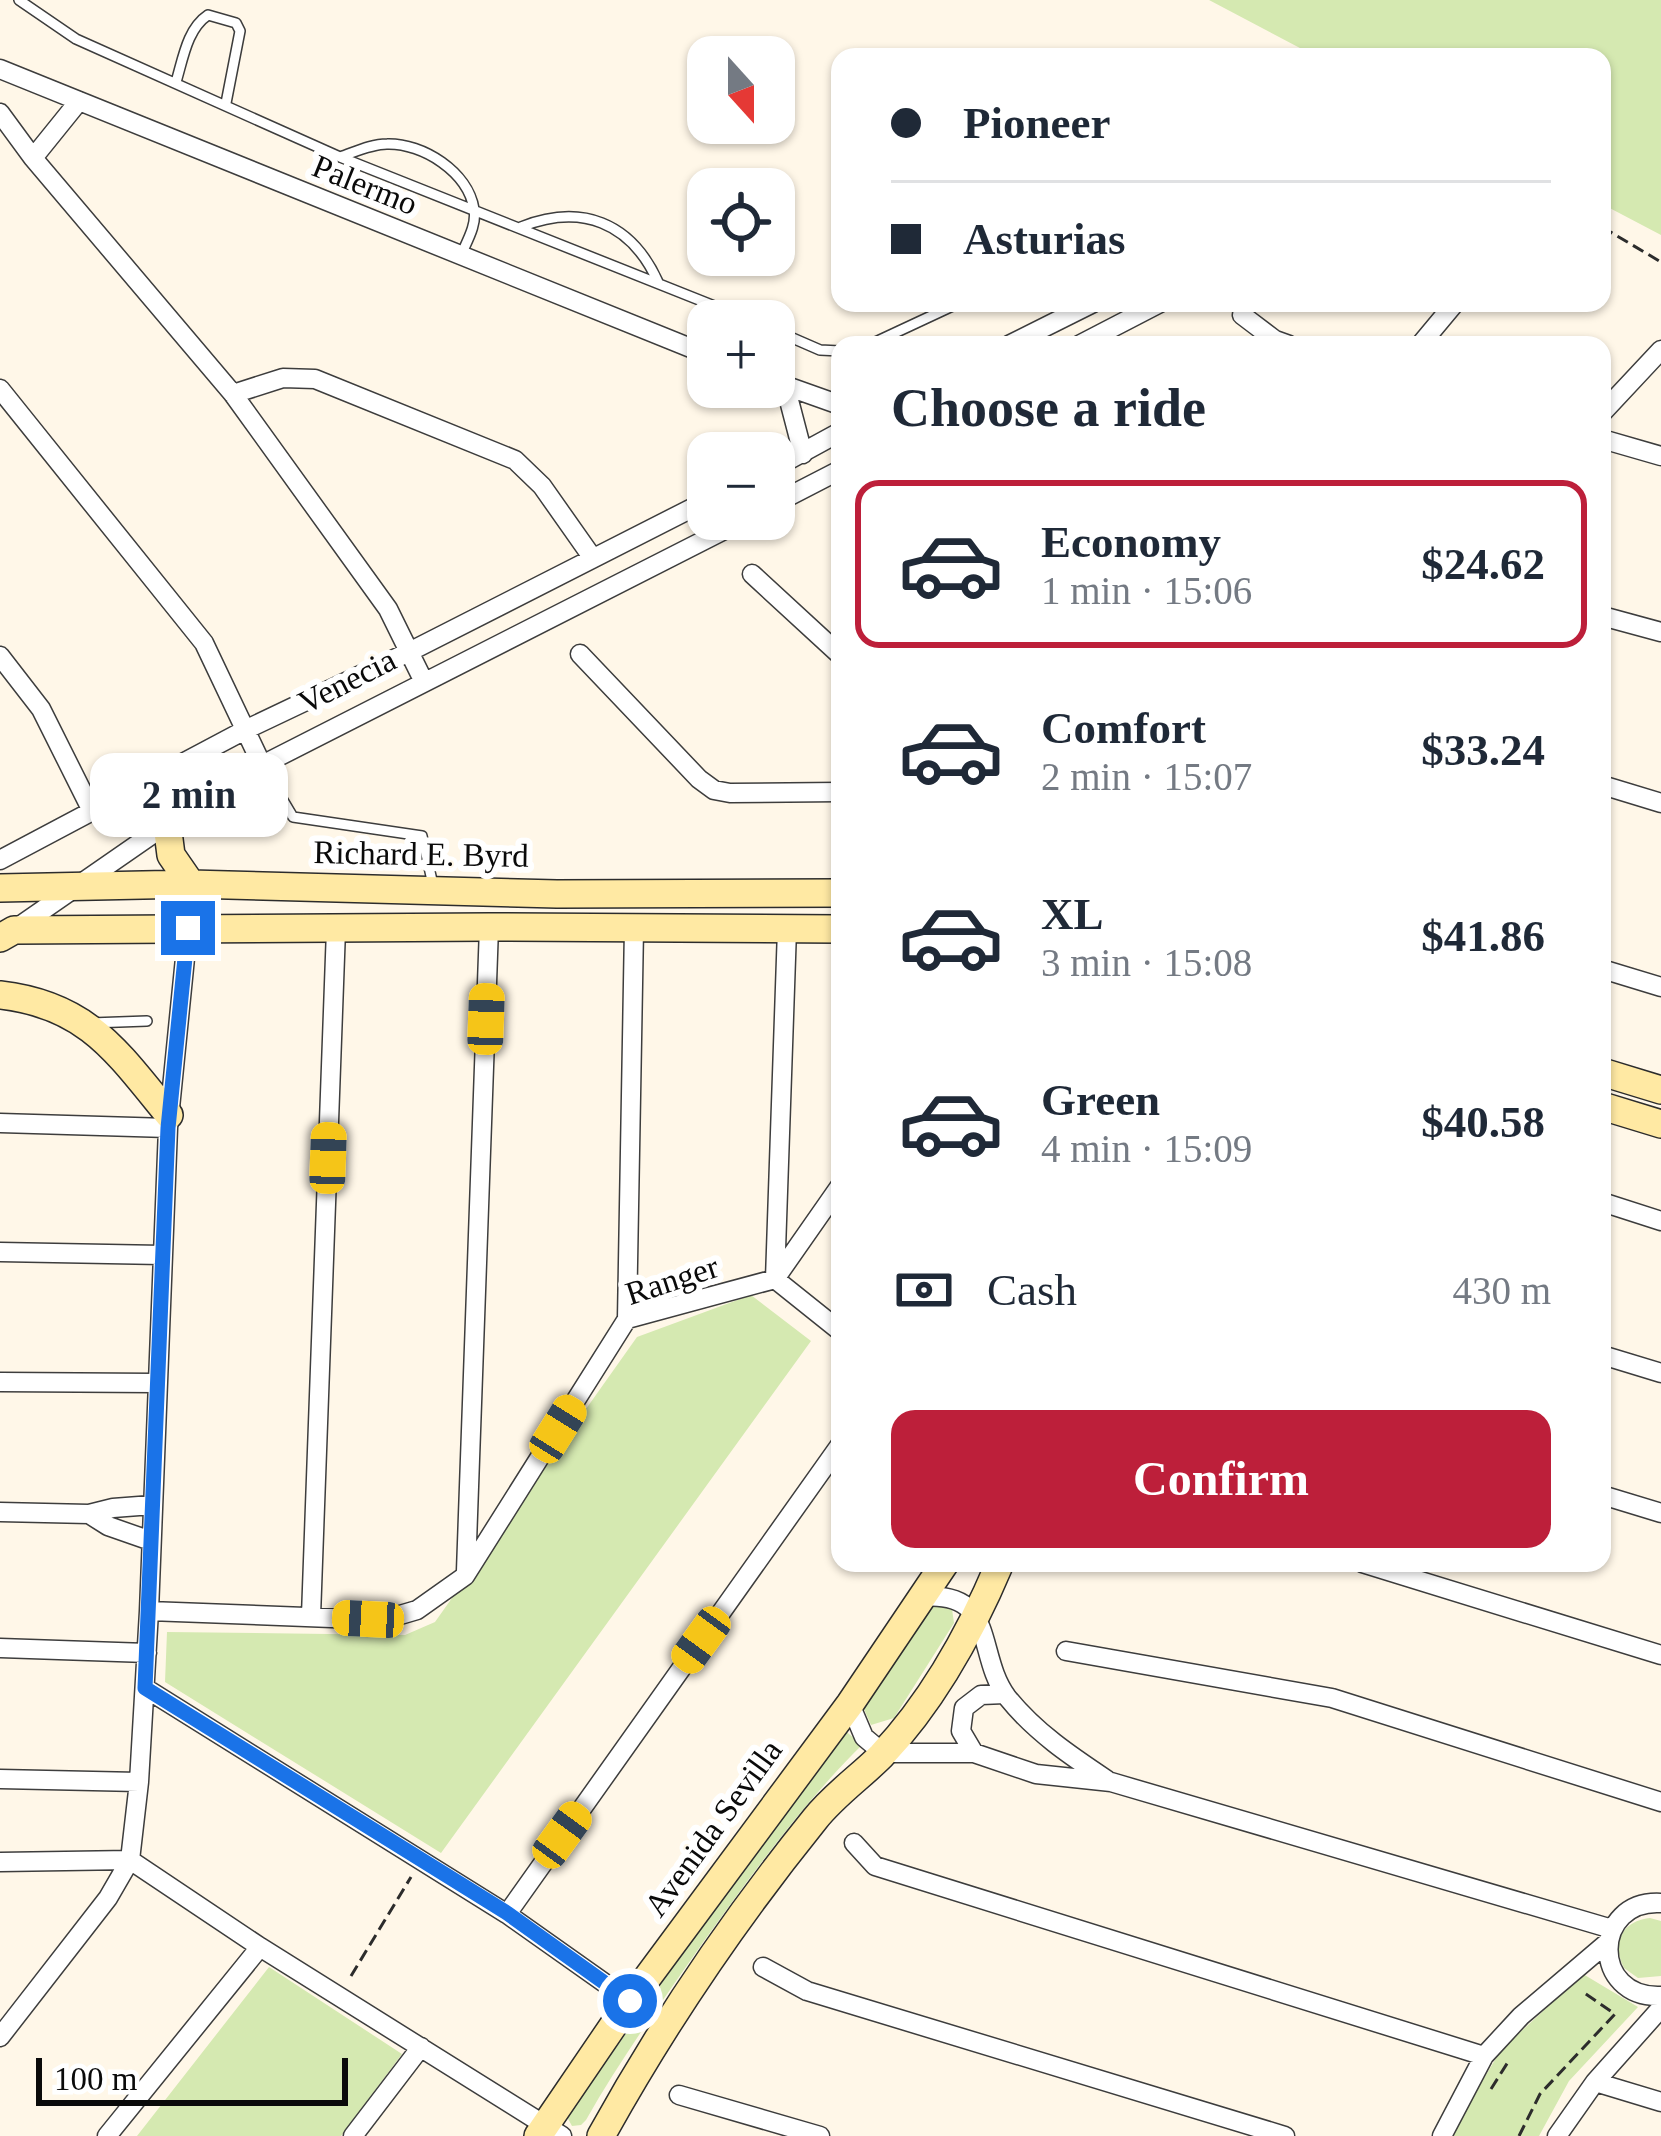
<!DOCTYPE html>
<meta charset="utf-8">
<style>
:root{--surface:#fff;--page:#f6f6f7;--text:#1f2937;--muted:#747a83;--line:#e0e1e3;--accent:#bd1f3a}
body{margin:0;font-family:"Times New Roman",serif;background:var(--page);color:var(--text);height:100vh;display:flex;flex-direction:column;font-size:45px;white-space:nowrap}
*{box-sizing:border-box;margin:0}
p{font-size:39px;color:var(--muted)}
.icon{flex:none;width:66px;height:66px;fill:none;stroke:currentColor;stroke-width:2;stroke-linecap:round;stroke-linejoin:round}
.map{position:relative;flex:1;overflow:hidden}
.details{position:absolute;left:831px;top:336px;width:780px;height:1236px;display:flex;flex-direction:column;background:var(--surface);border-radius:24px;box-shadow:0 3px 9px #0004}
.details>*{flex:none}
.guide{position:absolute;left:831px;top:48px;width:780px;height:264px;border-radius:24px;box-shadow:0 3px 9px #0004;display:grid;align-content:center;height:264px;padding:0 60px;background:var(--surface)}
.needle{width:78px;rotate:159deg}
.controls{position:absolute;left:687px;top:36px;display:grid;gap:24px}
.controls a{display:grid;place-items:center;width:108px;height:108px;border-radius:24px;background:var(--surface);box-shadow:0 3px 9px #0004;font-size:60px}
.scale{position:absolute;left:36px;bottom:30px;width:312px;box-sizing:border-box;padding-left:12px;border:6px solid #0a0a0a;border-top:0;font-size:33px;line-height:42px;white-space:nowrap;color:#0a0a0a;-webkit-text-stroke:9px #fff;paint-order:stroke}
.end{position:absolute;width:54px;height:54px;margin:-27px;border:15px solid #1a73e8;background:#fff;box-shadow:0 0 0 6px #fff}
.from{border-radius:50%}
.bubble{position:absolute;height:84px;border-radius:24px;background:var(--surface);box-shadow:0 3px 9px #0004;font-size:39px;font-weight:700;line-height:84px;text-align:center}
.car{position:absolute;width:36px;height:72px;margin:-36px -18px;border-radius:15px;box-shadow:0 0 9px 3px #0007;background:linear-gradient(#f5c518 24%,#345 0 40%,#f5c518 0 76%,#345 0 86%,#f5c518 0)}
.guide b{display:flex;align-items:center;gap:42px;height:114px;font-size:45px}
.guide b+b{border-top:3px solid var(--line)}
.guide i{width:30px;height:30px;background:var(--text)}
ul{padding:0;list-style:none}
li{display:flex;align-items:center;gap:36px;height:168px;margin:0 24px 18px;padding:0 36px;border:6px solid transparent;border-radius:24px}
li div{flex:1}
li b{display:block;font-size:45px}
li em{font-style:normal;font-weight:700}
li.current{border-color:var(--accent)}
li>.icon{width:108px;height:108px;stroke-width:1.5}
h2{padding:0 60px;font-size:54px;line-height:144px}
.pay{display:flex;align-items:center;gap:30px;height:132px;padding:0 60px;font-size:45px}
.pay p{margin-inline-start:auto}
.button{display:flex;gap:24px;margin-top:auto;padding:24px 60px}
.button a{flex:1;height:138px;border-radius:24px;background:var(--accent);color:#fff;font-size:48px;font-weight:700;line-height:138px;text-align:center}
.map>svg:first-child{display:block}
.green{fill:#d5e9b1}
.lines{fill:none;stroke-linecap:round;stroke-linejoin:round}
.lane-casing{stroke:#3d3d3d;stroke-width:12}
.street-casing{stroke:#3d3d3d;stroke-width:21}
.secondary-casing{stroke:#2c2c2c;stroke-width:30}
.path{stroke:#2c2c2c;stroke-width:3;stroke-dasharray:12 6;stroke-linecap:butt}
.lane{stroke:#fff;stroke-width:9}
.street{stroke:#fff;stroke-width:18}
.secondary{stroke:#ffe9a3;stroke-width:27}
.route{stroke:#1a73e8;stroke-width:15}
.labels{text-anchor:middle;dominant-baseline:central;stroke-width:12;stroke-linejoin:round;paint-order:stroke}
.street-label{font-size:33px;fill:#0a0a0a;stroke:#fff}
</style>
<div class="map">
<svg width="1661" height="2136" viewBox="0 0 1661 2136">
<rect width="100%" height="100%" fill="#fff7e8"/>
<!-- green -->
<path class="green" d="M1209,0H1661V235L1602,204V57H1317Z
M751,1295L811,1341L441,1853L165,1682L167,1632L405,1635L435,1622L637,1337Z
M939,1602L952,1609L954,1623L894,1718L871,1725L864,1709L866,1702L898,1658L922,1611Z
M842,1728L862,1745C802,1804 753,1873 704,1941C663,2000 621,2058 586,2120L581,2125L572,2126L567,2117Z
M1650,1918L1661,1921V1976L1638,1978L1624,1968C1611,1943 1622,1921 1650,1918Z
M269,1967L402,2054L341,2136H137Z
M1583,1974L1638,2007L1569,2081L1539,2136H1449L1501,2050Z"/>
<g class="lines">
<!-- lane casing -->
<g class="lane-casing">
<path id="lane" d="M19,0L76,39L340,157L752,321
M176,82C183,59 187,29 208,15L236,23L240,31L226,103
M340,157C355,152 371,144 387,144C423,143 468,172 474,209C477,225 467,241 461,255
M521,227C581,203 631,222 658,282
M774,330L820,350L840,351
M869,345L959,303
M262,765L293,817L422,836L433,885
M91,1023L147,1021"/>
</g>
<!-- street casing -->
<g class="street-casing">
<path id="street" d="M0,69L708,355
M0,113L33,158L233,394L388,609L424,682
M33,158L79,101
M1242,315L1275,340L1289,345
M1009,345L1093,303
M1079,345L1160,303
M1420,345L1455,303
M778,383L840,405
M785,385L803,454
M0,389L204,643L262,765
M233,394L283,378L315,379L515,460L542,486L592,557
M1602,413L1661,350
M1602,439L1661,456
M774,468L840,432
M774,504L840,470
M752,574L840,655
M1602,616L1661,632
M580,654L699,779L714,790L730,793L840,792
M0,656L41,709L91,809
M1602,785L1661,803
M0,860L245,730L409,652L708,500
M14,930L167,824L262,765L746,519
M1602,969L1661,987
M0,1123L168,1128
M1602,1202L1661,1221
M0,1252L162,1255
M775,1279L787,929
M775,1279L840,1186
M775,1279L840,1331
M627,1319L634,928
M1602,1355L1661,1373
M0,1382L155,1383
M1602,1495L1661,1513
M0,1512L89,1514L113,1508L152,1505
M89,1514L108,1526L151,1541
M1362,1563L1661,1655
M466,1571L489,927
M921,1597C998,1590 975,1654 1007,1697C1035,1732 1071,1756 1107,1780
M149,1611L383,1620L417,1610L465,1576L627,1319L775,1279
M311,1616L336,929
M0,1648L147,1653
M1066,1651L1332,1698L1661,1802
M145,1688L507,1914L630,2001
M850,1704L864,1737L883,1753H974L1036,1774L1111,1782L1612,1929
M974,1753L961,1731L964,1708L981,1695L1005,1694
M0,1779L139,1782
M854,1843L875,1866L1484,2056
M130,1860L260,1947L562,2136
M0,1862L130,1860
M1661,1903C1592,1899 1590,1999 1661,1996
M507,1914L840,1445
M763,1967L807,1991L1285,2136
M0,2037L108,1898L130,1860L139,1782L149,1611L168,1128L188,928
M1595,2082L1661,2102
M679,2095L820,2136
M107,2136L260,1947
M353,2136L421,2047
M1442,2136L1484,2056L1521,2016L1608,1942
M1557,2136L1595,2082L1661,2008"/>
</g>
<!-- secondary casing -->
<g class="secondary-casing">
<path id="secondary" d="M167,824L171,855L191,884
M0,888L191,884L557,894L840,893
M0,938L14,930L489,927L840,929
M0,995C88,1005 117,1052 169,1115
M1602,1072L1661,1090
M1602,1106L1661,1124
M538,2136L630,2001L850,1704L945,1563
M601,2136C663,2024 735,1918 815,1819C834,1795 860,1777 881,1756C933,1701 971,1632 1000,1563"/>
</g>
<!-- path -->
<path class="path" d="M1602,227L1661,262
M351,1976L411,1877
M1491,2089L1508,2062
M1519,2136L1540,2094L1615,2014L1583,1992"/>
<!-- lane -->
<use href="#lane" class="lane"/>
<!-- street -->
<use href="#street" class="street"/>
<!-- secondary -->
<use href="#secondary" class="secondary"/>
</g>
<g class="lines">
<!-- route -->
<path class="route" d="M188,928L168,1128L145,1688L507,1913L630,2001"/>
</g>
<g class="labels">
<!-- street labels -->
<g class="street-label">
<text transform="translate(365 185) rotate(22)">Palermo</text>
<text transform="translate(347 681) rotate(-27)">Venecia</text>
<text transform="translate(421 854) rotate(1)">Richard E. Byrd</text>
<text transform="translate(672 1280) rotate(-18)">Ranger</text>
<text transform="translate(713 1828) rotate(-54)">Avenida Sevilla</text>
</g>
</g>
</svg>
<div class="controls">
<a><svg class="needle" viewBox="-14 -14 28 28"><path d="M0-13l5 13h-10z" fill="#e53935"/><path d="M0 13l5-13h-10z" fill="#747a83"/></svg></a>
<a><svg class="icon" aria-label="locate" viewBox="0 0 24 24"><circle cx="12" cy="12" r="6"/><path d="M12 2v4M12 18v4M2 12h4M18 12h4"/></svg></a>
<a>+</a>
<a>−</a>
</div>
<div class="scale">100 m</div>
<i class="end from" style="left:630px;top:2001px"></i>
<i class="end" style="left:188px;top:928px"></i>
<div class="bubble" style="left:90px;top:753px;width:198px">2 min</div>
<i class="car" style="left:486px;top:1019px;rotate:2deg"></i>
<i class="car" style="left:328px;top:1158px;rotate:2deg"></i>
<i class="car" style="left:558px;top:1429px;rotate:32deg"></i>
<i class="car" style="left:368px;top:1619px;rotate:273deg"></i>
<i class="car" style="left:701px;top:1640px;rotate:216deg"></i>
<i class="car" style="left:562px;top:1835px;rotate:36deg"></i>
<div class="guide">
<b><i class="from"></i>Pioneer</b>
<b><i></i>Asturias</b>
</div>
<section class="details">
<h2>Choose a ride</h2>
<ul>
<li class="current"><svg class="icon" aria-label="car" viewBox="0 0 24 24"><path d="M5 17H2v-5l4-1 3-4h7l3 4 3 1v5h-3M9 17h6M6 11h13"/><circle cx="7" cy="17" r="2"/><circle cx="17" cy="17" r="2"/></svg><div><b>Economy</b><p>1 min · 15:06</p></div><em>$24.62</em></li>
<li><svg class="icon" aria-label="car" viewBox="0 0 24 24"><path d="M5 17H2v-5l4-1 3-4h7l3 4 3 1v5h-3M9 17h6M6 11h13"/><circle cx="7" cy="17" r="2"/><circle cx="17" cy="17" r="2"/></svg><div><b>Comfort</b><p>2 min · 15:07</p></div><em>$33.24</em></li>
<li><svg class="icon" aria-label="car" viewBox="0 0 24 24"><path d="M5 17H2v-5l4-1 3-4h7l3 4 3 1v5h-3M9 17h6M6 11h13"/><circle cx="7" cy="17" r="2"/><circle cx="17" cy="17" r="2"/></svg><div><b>XL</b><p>3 min · 15:08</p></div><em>$41.86</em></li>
<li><svg class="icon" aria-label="car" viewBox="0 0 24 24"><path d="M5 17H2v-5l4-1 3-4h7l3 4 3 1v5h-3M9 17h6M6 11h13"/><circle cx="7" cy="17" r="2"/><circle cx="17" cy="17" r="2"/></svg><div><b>Green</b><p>4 min · 15:09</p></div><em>$40.58</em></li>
</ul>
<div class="pay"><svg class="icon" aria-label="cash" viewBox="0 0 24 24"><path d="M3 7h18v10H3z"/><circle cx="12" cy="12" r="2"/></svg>Cash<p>430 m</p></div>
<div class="button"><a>Confirm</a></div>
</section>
</div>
